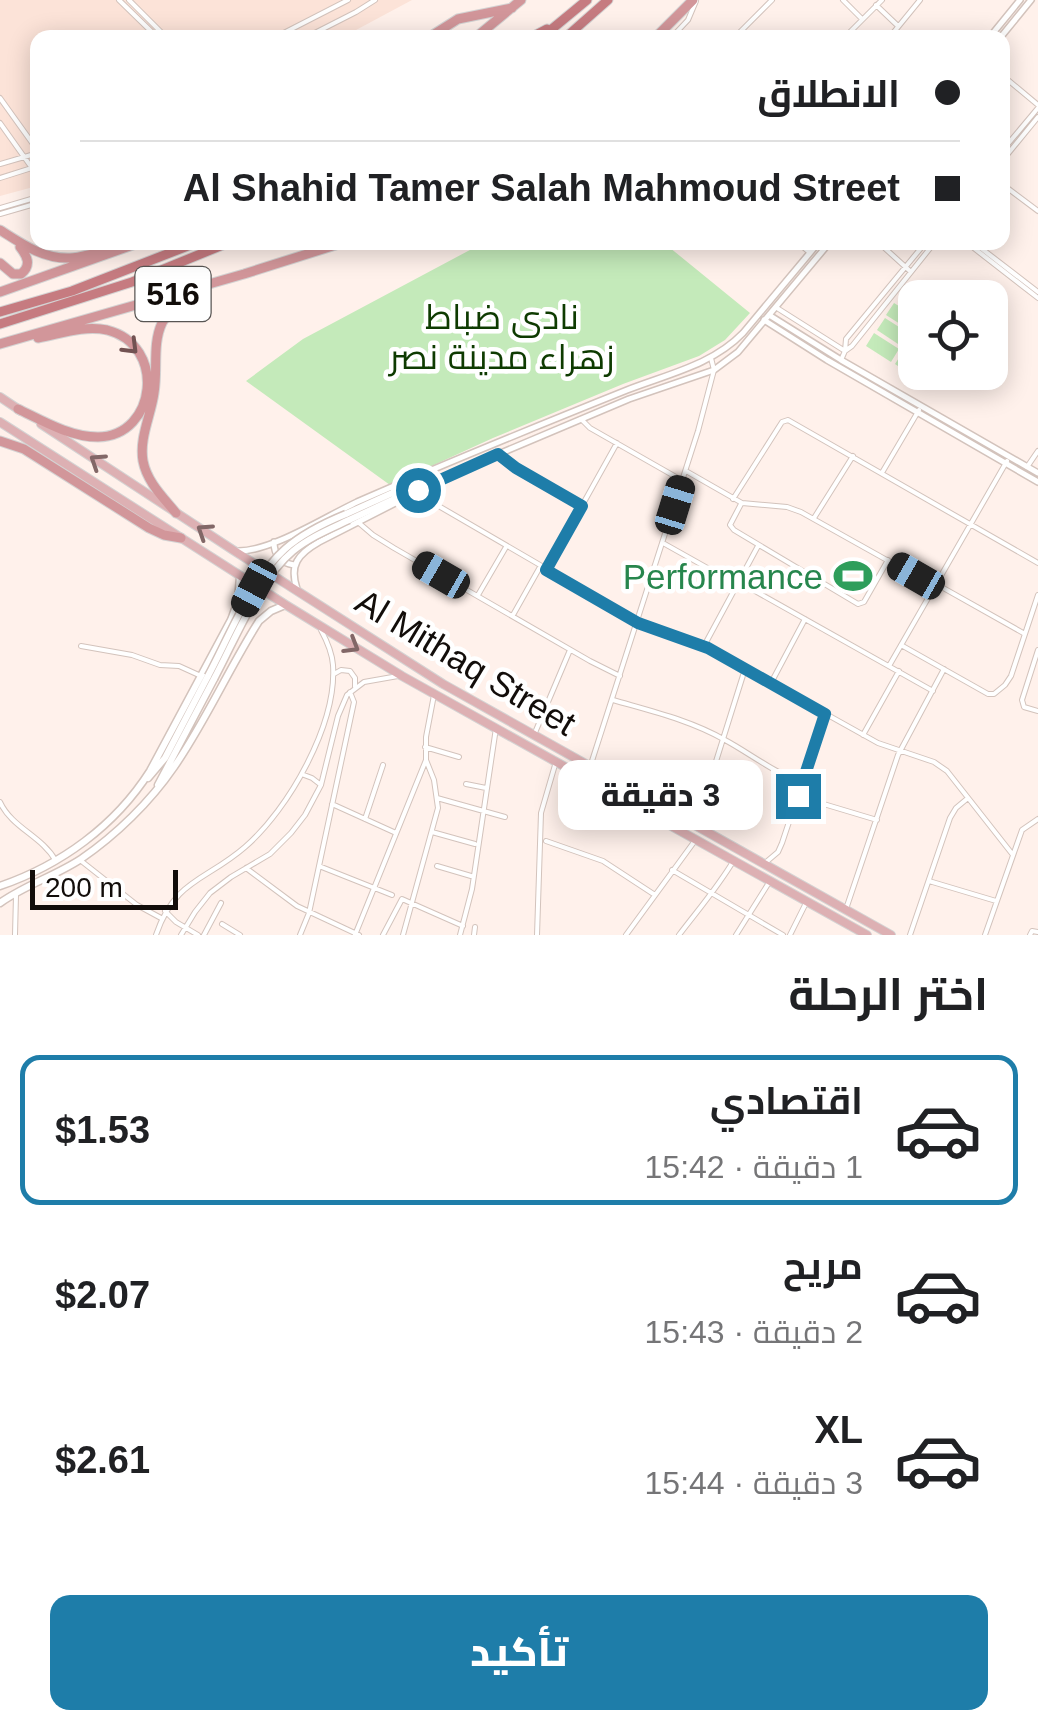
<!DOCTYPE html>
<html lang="ar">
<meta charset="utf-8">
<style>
:root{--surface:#fff;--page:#f2f2f2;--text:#202124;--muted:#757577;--line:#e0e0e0;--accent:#1e7da9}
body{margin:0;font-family:Helvetica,Cairo,sans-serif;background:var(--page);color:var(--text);direction:rtl;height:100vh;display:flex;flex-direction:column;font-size:38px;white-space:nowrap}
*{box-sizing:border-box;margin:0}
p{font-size:32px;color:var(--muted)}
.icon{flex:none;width:55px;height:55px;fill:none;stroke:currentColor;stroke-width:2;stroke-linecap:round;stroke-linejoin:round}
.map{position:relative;height:935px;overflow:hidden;direction:ltr}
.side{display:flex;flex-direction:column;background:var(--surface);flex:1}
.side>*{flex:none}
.hud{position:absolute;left:30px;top:30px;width:980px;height:220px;border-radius:20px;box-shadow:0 5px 25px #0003;direction:rtl;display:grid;align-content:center;height:220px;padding:0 50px;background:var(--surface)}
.fabs{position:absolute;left:898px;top:280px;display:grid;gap:20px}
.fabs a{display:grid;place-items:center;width:110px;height:110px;border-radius:20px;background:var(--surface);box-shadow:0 5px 25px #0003;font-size:50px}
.scale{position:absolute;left:30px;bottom:25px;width:148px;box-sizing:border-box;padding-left:10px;border:5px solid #120d0a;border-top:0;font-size:28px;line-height:35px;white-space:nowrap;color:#120d0a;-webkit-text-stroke:8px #fff;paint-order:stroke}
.end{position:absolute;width:45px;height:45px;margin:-22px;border:12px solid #1e7da9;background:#fff;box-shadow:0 0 0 5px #fff}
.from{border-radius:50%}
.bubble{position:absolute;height:70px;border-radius:20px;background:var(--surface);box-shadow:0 5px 25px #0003;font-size:32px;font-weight:800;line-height:70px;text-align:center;direction:rtl}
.car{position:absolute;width:30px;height:60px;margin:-30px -15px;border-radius:12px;box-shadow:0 0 8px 2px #0007;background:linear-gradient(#222 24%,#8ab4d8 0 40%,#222 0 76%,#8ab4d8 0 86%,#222 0)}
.hud b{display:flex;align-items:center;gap:35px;height:95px;font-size:38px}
.hud b+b{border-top:2px solid var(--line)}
.hud i{width:25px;height:25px;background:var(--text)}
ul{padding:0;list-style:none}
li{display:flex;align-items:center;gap:30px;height:150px;margin:0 20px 15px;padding:0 30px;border:5px solid transparent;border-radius:20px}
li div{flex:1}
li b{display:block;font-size:38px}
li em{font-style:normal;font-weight:800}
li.on{border-color:var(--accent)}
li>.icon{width:90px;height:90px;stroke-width:1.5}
h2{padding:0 50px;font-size:45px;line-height:120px}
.cta{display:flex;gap:20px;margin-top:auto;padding:20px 50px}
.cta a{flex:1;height:115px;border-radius:20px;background:var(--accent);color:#fff;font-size:40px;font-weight:800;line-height:115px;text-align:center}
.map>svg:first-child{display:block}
.built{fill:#fce3d8}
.green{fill:#c4eaba}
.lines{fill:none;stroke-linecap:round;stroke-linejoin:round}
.minor-casing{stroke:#d3c3bc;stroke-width:6}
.tertiary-casing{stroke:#d3c3bc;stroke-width:8}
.secondary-casing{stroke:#d3c3bc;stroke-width:9}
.primary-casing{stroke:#d4d3d3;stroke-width:10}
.trunk-casing{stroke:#d4d3d3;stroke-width:11}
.motorway-casing{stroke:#d4d3d3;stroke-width:11}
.minor{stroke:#fff;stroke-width:4}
.tertiary{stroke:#fff;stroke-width:5}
.secondary{stroke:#fff;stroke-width:6}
.primary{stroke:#ddb0b3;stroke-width:8}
.trunk{stroke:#d2969a;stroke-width:9}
.motorway{stroke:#c67b80;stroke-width:9}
.secondary-bridge-casing{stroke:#d3c3bc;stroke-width:9;stroke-linecap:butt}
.secondary-bridge{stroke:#fff;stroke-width:6}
.oneway{stroke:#725252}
.oneway2{stroke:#826767}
.route{stroke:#1e7da9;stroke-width:12}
.labels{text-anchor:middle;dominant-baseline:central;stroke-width:9;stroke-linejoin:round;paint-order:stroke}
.shield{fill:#fff;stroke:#595654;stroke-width:2.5}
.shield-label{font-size:32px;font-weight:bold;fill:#120d0a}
.park-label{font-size:35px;fill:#0e3b01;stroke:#fff}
.leisure-label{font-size:35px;fill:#27864d;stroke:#fff;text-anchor:end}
.street-label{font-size:35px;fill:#120d0a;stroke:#fff}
</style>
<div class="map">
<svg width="1038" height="935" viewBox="0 0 1038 935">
<rect width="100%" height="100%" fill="#fff1eb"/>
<!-- built -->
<path class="built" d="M0,0H412L343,37L38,38L37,186L0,196Z"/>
<!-- green -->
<path class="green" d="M483,243H664L750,313L725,340L699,356L623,384L493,438L390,485L246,381L303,339Z
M894,303L915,316V325L911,331L886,315Z
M885,318L910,334L901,346L877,330Z
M874,333L899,349L891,362L866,346Z
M915,333V372L920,373L916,378L895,364Z"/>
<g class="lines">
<!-- minor casing -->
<g class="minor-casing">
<path id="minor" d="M119,0L158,38
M129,0L167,38
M843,0L861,18
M876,5L898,26
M274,38L348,0
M305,38L356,12L375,0
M671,38L688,20L696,1
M734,38L772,0
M844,38L882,0
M889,38L920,0
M1002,75L1038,105
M0,98L38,151
M0,123L32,168
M1002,151L1038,108
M1002,161L1038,117
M0,164L38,153
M0,178L38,166
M1002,184L1038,211
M0,208L38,197
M0,214L38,203
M797,242L809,252
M878,242L911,272
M966,242L1038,298
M973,242L1038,292
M777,308L845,351
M845,351L852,346L935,242
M841,360L845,351L846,339L926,242
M581,419L590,428L683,481
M498,454L516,467L582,506
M1027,467L1038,451
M686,471L742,503L787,507L801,512L935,587
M883,471L919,410
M418,494L638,622
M733,499L782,422L788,420L1038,563
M741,504L730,525L734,530L858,604L864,602L888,560
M814,518L853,456
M359,523L373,535L394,548L590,661L620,676
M663,543L720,575L740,577
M546,570L617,443
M739,582L933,691
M938,585L1025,634
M478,595L506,547
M513,615L540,567
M638,623L704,646L878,743L934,762L947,771L1013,855
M901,645L988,694H994L1005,685L1011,676L1038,595
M81,646L132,655L160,665L179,666L201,676
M704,646L758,546
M1038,650L1022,700L1024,707L1038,711
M889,666L1007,461
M334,674L341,670L350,671L355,678V687
M771,683L805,619
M613,700C651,711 690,720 725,740C751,754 774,773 802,782
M534,735L570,650
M863,735L899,671
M425,747L459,757
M591,764L698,431L714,370L711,358
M304,775L312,778L321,785
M466,784L486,788
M797,796L877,820
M437,798L505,817
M0,802C12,828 42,836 56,861
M332,804L396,833
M365,819L383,765
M696,825L745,669
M432,832L475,844
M546,841L603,861L655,895
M80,860L137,905L161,918
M765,863L778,852L782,843L825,714
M319,866L392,895
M437,866L471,876
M246,868L297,906L359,935
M672,870L783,935
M929,881L996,901
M846,909L898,755L944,669
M165,911L176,922L198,935
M222,924L240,935
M15,935L16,895
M156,935C175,879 206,881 245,847C289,809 337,724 333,665C332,652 327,641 321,630
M181,935L195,912L210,893L231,877L270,854L291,833L305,815L321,785L338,716L347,695L364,682L398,676
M204,935L221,903
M300,935L309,913L354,702L350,692
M355,935L426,760V737L434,695
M383,935L402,899L463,926
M403,935L438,808L434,780L426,760
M460,935L472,889L496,728
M474,935L475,927
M537,935L541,813L555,765
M626,935L694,842
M679,935C698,910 718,887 734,860
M736,935L770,881
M790,935L807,901
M910,935L950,818L956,808L968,798
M985,935L1022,830L1038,819
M1030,935L1032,931L1038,932"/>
</g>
<!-- tertiary casing -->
<g class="tertiary-casing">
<path id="tertiary" d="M989,38L1020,0
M1000,38L1031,0
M769,315L841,360L1038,473
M764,320L827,360L1038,482
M274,542C274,555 281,563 294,565
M237,551C271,552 325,517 357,502C446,463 537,426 627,390C668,374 712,365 743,333L819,242
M297,589C289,565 298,554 319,542L456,472L629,399L714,370L738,352L830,242"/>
</g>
<!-- secondary casing -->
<g class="secondary-casing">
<path id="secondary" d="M346,514L399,490L415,478
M349,520L405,494L423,490
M148,778L165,758L208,676
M158,785L214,679
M0,886C61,865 115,826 150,771L231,620L238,601L240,576
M0,903C25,885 55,876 81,859C116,835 150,802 174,767C206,721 229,668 259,621L271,611L285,605"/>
</g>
<!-- primary casing -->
<g class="primary-casing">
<path id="primary" d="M0,397L21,411
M0,422L286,605L402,676L867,935
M41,424L233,550L443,684L891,935"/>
</g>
<!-- trunk casing -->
<g class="trunk-casing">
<path id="trunk" d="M428,38L458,19L512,8
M475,38L521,0
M655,38L693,0
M0,230C22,244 43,259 70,258C81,258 92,253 103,252
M0,263L13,274H21C32,265 27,256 20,247
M0,292L141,242
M0,344L244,274L345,242
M18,409C43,421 70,437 98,437C157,436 167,345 107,330C84,325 60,334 38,338
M0,441L24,449L149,528L164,535L181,538
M176,513C163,497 147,482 143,461C139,438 151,415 154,393C158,370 152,344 162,323C171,306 187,297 204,290"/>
</g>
<!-- motorway casing -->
<g class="motorway-casing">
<path id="motorway" d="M530,38L547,29
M541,38L587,0
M565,38L608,0
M0,312L72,291L198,242
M0,324L132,282L230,242"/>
</g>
<!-- minor -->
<use href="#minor" class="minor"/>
<!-- tertiary -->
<use href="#tertiary" class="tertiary"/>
<!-- secondary -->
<use href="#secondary" class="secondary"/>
<!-- primary -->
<use href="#primary" class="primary"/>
<!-- trunk -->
<use href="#trunk" class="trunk"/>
<!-- motorway -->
<use href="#motorway" class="motorway"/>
<!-- secondary-bridge casing -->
<g class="secondary-bridge-casing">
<path id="secondary-bridge" d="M208,676C229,637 252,578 285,549C303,533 324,523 346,514
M214,679C235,640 259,579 293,551C310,537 330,529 349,520"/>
</g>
<!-- secondary-bridge -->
<use href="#secondary-bridge" class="secondary-bridge"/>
</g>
<!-- one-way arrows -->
<defs><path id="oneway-chevron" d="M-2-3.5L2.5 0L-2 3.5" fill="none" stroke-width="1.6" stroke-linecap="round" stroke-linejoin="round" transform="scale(2.5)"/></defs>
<use class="oneway" href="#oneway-chevron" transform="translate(131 347) rotate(45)"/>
<g class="oneway2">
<use href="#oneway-chevron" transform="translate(97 461) rotate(-147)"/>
<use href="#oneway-chevron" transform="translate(204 531) rotate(-147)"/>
<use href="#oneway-chevron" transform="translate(352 646) rotate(31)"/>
</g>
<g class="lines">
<!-- route -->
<path class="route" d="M418,490L498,454L516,468L582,506L546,570L638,623L708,648L825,714L798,796"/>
</g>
<!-- icons -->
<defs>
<g id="stadium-bare" transform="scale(3)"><path d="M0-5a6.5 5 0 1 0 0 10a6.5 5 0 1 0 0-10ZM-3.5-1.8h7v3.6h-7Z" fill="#2e9e5b" stroke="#fff" stroke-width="2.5" paint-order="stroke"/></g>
</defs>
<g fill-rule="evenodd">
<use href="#stadium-bare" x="853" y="576"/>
</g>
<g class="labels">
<!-- shield labels -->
<rect class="shield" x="135.5" y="267" width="75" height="54" rx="8"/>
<g class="shield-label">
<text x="173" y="294">516</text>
</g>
<!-- park labels -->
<g class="park-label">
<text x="502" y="316">نادى ضباط<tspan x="502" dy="40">زهراء مدينة نصر</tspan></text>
</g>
<!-- leisure labels -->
<g class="leisure-label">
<text x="823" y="576">Performance</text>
</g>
<!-- street labels -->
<g class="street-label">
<text transform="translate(466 662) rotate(31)">Al Mithaq Street</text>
</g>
</g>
</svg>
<div class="fabs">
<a><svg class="icon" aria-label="locate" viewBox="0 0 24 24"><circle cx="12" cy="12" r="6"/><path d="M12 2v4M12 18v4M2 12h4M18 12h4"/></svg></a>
</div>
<div class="scale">200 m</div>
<i class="end from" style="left:418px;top:490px"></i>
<i class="end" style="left:798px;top:796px"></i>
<div class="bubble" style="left:558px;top:760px;width:205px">3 دقيقة</div>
<i class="car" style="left:675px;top:505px;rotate:17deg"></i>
<i class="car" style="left:441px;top:575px;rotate:300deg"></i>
<i class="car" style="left:916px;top:576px;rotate:300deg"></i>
<i class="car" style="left:254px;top:588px;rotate:208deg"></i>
<div class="hud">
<b><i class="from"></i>الانطلاق</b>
<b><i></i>Al Shahid Tamer Salah Mahmoud Street</b>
</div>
</div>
<section class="side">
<h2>اختر الرحلة</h2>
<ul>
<li class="on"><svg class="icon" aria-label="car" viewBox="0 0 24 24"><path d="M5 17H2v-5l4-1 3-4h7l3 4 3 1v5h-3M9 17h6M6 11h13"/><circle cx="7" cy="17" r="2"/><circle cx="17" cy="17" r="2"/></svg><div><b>اقتصادي</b><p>1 دقيقة · 15:42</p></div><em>$1.53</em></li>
<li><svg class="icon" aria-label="car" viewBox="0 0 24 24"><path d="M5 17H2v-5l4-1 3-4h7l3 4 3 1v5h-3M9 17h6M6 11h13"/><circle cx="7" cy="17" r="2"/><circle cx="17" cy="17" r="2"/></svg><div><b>مريح</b><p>2 دقيقة · 15:43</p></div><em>$2.07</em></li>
<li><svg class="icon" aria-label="car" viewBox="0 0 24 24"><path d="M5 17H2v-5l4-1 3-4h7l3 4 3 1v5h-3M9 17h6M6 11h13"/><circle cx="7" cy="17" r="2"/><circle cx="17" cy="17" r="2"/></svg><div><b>XL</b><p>3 دقيقة · 15:44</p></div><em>$2.61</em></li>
</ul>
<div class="cta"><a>تأكيد</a></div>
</section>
